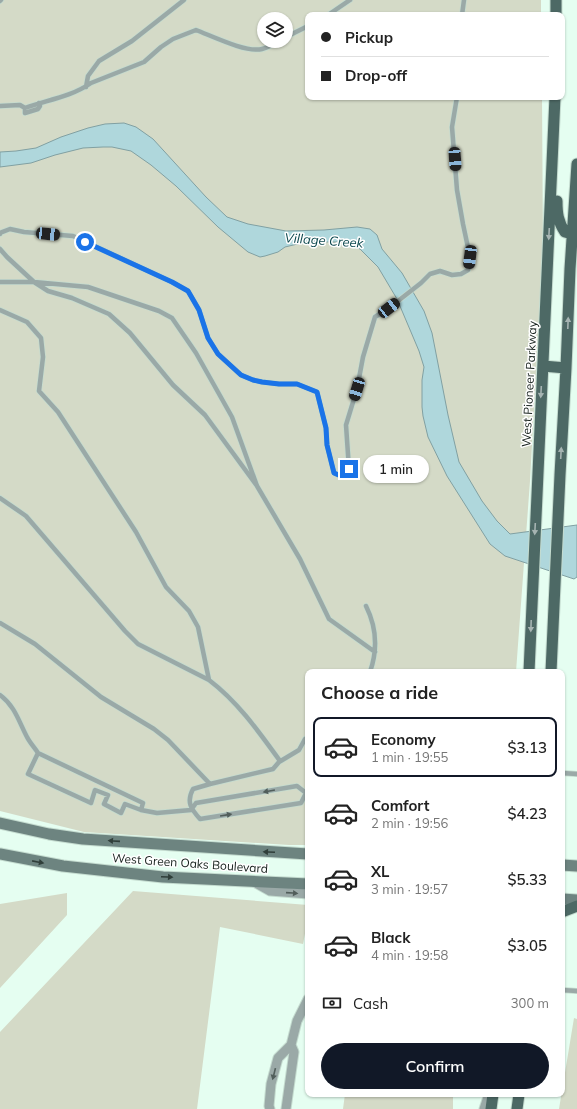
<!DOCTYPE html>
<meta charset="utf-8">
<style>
:root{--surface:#fff;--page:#f6f6f6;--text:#222;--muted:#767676;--line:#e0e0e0;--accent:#111827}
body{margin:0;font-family:Mulish,sans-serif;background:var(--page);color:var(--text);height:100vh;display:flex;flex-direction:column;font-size:15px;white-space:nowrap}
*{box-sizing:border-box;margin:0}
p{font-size:13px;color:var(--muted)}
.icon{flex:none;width:22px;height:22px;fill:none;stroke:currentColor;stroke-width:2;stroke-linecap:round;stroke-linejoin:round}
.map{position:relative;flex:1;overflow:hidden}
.panel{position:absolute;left:305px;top:669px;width:260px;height:428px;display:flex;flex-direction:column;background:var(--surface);border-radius:8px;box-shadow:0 1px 3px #0004}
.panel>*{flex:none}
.guide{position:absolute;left:305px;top:12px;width:260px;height:88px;border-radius:8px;box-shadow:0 1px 3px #0004;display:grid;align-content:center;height:88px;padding:0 16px;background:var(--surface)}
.buttons{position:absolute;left:257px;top:12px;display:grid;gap:8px}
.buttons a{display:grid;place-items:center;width:36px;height:36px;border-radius:50%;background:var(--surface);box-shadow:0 1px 3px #0004;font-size:20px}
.end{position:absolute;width:18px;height:18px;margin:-9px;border:5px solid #1a73e8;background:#fff;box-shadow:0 0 0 2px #fff}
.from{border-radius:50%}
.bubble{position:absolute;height:28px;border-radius:14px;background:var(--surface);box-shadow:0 1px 3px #0004;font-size:13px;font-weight:600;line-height:28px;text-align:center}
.car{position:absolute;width:12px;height:24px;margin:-12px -6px;border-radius:5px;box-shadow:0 0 3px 1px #0007;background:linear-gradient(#222 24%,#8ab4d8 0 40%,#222 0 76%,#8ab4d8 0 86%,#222 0)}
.guide b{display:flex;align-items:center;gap:14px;height:38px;font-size:15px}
.guide b+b{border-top:1px solid var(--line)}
.guide i{width:10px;height:10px;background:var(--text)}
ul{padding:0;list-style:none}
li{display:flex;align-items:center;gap:12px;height:60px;margin:0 8px 6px;padding:0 8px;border:2px solid transparent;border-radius:8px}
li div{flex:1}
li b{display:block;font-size:15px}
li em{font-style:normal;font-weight:600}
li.selected{border-color:var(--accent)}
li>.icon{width:36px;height:36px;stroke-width:1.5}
h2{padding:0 16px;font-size:18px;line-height:48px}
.pay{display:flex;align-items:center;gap:10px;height:44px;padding:0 16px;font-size:15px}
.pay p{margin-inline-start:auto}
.primary-button{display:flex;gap:8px;margin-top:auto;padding:8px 16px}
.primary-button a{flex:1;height:46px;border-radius:24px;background:var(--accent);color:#fff;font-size:16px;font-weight:600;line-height:46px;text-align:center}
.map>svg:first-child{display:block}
.green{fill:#d4dac7;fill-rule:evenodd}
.water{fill:#afd7dc;stroke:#81a0a2}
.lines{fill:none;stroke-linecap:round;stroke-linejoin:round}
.service-casing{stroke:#c4dbcf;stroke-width:6}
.minor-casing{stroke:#c4dbcf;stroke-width:11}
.secondary-casing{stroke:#c4dbcf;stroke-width:13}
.primary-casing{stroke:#c4dbcf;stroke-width:13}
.service{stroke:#9aa9a7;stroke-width:4.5}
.minor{stroke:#9aa9a7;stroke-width:9}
.secondary{stroke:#6d8480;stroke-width:11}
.primary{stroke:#4d6965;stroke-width:11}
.oneway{fill:#a6b4b2}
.oneway2{fill:#515e5b}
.oneway3{fill:#303f3a}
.route{stroke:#1a73e8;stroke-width:5}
.labels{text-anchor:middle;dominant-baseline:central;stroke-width:3;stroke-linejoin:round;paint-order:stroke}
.street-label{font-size:12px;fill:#16211c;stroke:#fff}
.water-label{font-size:13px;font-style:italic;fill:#0b474d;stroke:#fff}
</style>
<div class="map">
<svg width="577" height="1109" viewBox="0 0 577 1109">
<rect width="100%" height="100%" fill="#e5fef1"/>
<!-- green -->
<path class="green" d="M0,0H541V15H308V97H542L543,246L530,481L516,672H308V845H289L84,832L0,811ZM264,19H286V41H264Z
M133,891L308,905V918L303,944L220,927L197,1109H0V1032Z
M67,893V915L0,988V904Z
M574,1018L577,1019V1109H559Z
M345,1094H453V1109H343Z"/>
<!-- water -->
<path class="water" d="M124,123L136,127L153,139L206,197L227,217L248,224L286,231L324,230L357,227L370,229L377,235L382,249L402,273L424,311L432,333L448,415L459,462L482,501L497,521L510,534L577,525V577L574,579L505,556L490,544L447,476L428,437L423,416L422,407V380L424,367L419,351L397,299L378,267L360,249L343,242H320L317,241L306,242L285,247L278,252L265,256L260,257L248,252L218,227L176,186L151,165L131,151L112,147H103L83,148L55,155L31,163L0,167V152L16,151L36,148L61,137L88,128L105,124Z"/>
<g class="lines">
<!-- service casing -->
<g class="service-casing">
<path id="service" d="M0,1L1,0
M328,15L350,0
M462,15L464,0
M286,37L308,26
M86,87L88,76L99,61L132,41L184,0
M39,103L40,106L38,109L25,113V108C47,100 71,97 91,83L144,62L161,47L173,39L196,30C212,36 246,53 262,49C267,48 273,44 279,41
M0,106L20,105L25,108
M0,234V233L10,229L24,232L73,236L172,282L188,291L199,310L208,338L218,354L241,375L253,380L262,382L279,384H297L317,392L326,428L327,445L334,473L341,476H346L349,469L346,425L357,389L363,357L375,317L389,308L421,283L430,274L440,271L452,275L461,274L468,270L470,257L463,224L457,190L452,127L457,97
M0,249L7,257L34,282
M0,282H34
M0,310L27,322L41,338L43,357L39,391L58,412L136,532L166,587L189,611L198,627L209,680C238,702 259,732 280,761
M257,486L205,415L173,385L130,333L109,314L72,298L48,291L34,282L88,287L159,311L172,318L196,353L232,417L257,486L300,559L329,619L375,652
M0,498L26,516L125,631L138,644L209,680
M366,606C377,628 378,649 370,672
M0,623L35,644L101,697L154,729L168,740L210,784
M0,695C15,706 19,722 27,737C30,743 35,748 38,753
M562,773L577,774
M306,793L301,803L200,819C191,809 186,802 193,789L210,784L273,769L279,762L299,750L305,739L308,737
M141,810L125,804L121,813L104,804L108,795L95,790L91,803L28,774L38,753L143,803L141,810L157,813L191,810L196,803L297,786L306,793H308
M562,990L577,991"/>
</g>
<!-- minor casing -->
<g class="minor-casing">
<path id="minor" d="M254,882L270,891L308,894
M270,1109L269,1106L271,1084L278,1058L291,1045L297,1021L308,999
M286,1109L294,1052L291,1045
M484,1109L489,1094"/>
</g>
<!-- secondary casing -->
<g class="secondary-casing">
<path id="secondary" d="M0,823L49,834L83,839L308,854
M0,854L63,866L163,877L308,884
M562,865L577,866
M562,899L577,900"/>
</g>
<!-- primary casing -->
<g class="primary-casing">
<path id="primary" d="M556,0V15
M557,201C557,213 558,222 565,232L572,234
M543,366L566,368
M529,672L555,97
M551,672L560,475L566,368L570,269L577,164
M562,912L577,906
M491,1109L493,1094
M517,1109L519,1094"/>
</g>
<!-- service -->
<use href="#service" class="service"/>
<!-- minor -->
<use href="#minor" class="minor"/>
<!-- secondary -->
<use href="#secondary" class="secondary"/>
<!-- primary -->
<use href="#primary" class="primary"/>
</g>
<!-- one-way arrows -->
<defs><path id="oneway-solid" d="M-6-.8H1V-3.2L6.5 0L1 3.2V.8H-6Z"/></defs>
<g class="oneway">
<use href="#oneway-solid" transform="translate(549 234) rotate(93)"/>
<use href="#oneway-solid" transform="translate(568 323) rotate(-88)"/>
<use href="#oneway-solid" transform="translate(541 392) rotate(93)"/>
<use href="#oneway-solid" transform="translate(561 453) rotate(-87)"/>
<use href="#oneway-solid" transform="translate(535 529) rotate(93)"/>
<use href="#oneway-solid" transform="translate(531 626) rotate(92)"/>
</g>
<g class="oneway2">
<use href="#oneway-solid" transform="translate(269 791) rotate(170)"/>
<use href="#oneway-solid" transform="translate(226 815) rotate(-9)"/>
<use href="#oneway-solid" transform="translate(292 893) rotate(4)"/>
<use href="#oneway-solid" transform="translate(274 1074) rotate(104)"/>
</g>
<g class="oneway3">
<use href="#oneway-solid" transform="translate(114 841) rotate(-176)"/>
<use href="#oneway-solid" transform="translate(269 852) rotate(-177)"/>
<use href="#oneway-solid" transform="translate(38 862) rotate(11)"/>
<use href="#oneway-solid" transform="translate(167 877) rotate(3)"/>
</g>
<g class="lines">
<!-- route -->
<path class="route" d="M85,242L172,282L188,291L199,310L208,338L218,354L241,375L253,380L262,382L279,384H297L317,392L326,428L327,445L334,473L341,476H346L349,469"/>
</g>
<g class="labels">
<!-- street labels -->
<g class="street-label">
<text transform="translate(529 384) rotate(-87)">West Pioneer Parkway</text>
<text transform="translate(190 863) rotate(4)">West Green Oaks Boulevard</text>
</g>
<!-- water labels -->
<g class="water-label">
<text transform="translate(324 240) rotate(4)">Village Creek</text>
</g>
</g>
</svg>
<div class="buttons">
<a><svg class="icon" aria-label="layers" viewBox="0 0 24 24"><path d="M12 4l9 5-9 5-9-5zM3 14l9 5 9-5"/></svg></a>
</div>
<i class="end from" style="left:85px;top:242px"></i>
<i class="end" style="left:349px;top:469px"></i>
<div class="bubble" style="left:363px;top:455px;width:66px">1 min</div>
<i class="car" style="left:455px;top:159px;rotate:176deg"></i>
<i class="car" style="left:48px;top:234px;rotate:96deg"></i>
<i class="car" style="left:470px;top:257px;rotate:187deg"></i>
<i class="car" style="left:389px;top:308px;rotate:52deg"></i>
<i class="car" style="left:357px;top:389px;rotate:197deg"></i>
<div class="guide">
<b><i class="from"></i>Pickup</b>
<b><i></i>Drop-off</b>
</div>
<section class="panel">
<h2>Choose a ride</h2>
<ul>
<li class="selected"><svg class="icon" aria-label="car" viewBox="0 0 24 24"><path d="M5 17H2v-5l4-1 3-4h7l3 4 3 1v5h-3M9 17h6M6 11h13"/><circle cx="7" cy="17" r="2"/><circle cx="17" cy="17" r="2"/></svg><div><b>Economy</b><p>1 min · 19:55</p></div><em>$3.13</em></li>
<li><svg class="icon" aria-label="car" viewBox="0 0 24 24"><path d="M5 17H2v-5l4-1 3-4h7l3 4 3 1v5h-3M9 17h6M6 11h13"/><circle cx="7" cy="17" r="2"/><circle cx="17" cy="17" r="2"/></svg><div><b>Comfort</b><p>2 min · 19:56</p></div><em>$4.23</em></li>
<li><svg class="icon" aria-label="car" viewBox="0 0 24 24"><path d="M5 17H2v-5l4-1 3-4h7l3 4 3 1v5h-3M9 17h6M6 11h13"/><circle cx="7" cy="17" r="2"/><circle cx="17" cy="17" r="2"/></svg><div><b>XL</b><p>3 min · 19:57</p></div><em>$5.33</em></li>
<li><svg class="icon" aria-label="car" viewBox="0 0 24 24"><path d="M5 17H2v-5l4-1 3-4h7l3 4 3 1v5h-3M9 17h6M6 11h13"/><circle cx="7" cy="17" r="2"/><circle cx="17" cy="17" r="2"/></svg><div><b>Black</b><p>4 min · 19:58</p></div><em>$3.05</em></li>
</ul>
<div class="pay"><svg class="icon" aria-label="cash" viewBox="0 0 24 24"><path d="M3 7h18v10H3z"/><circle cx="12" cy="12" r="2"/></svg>Cash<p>300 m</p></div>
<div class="primary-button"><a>Confirm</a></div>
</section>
</div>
